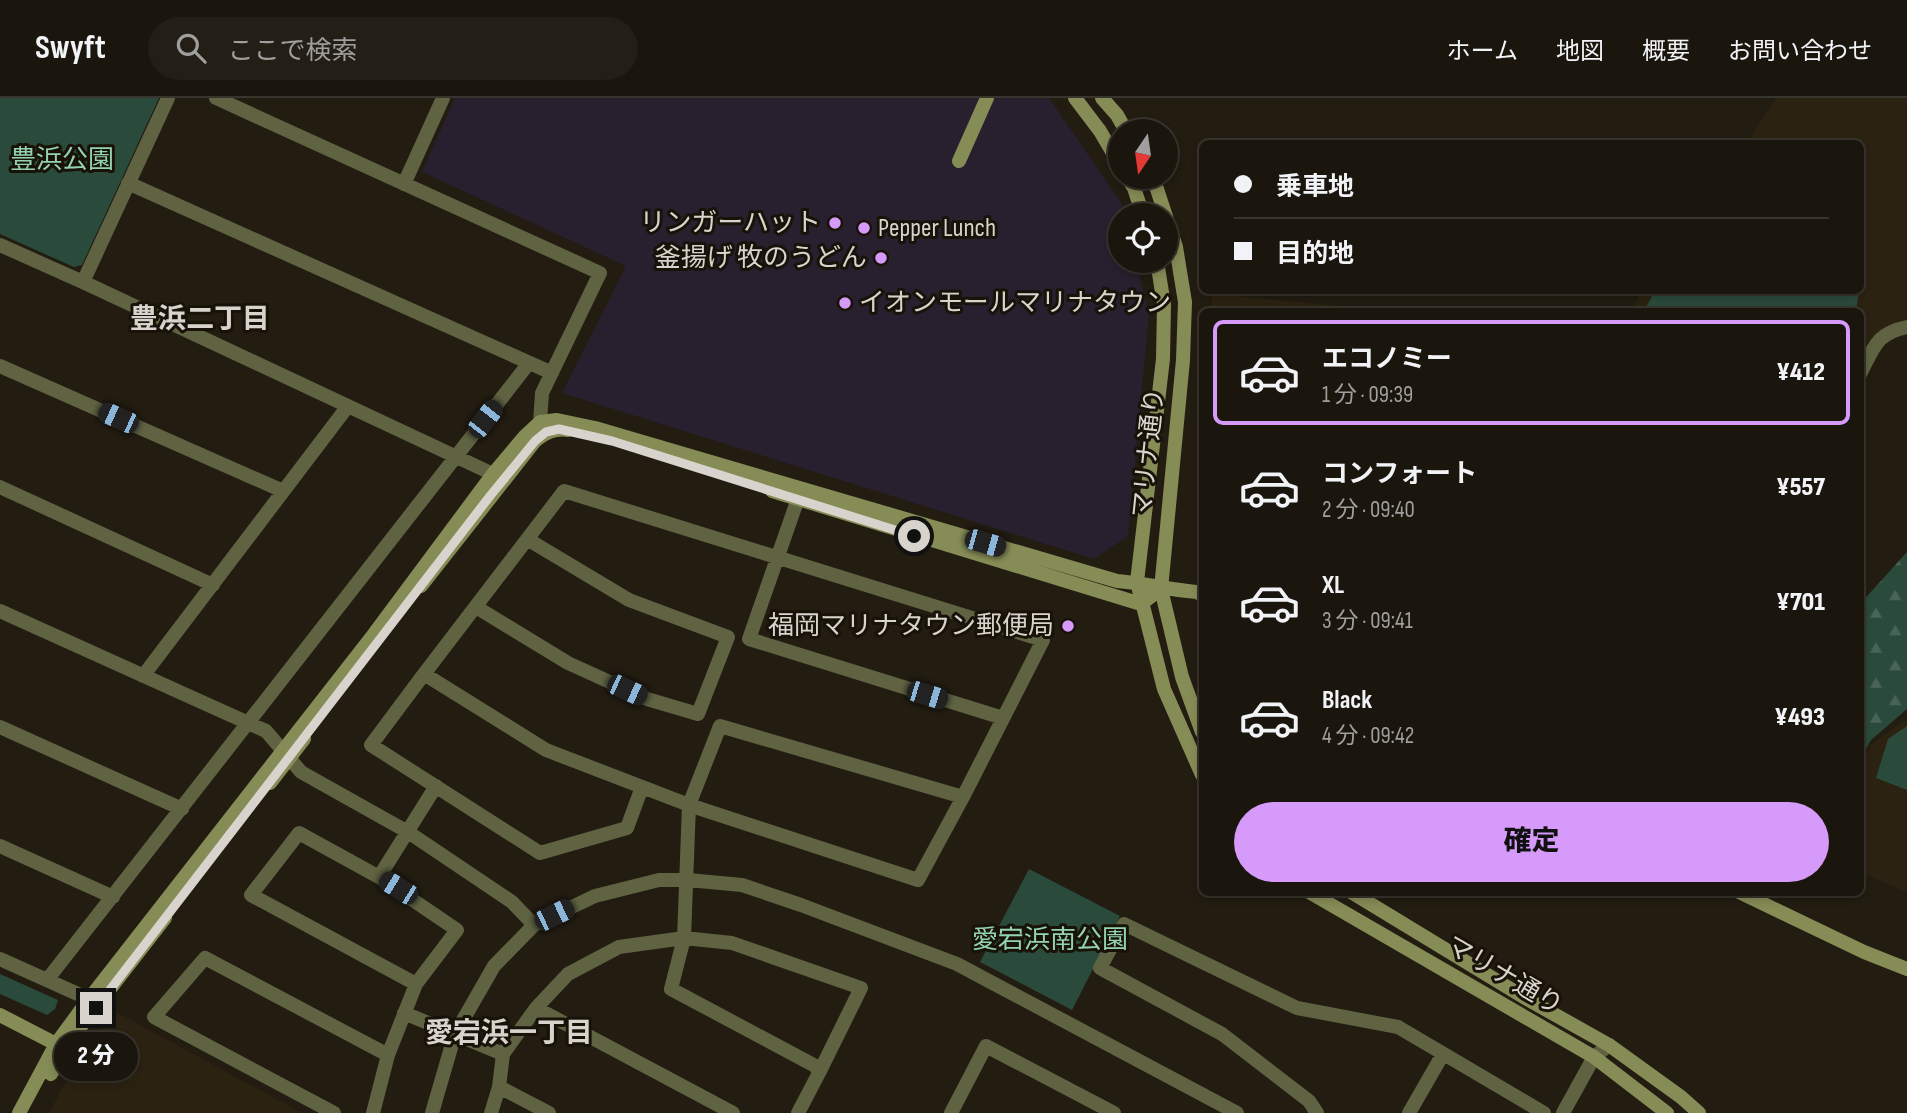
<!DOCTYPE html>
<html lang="ja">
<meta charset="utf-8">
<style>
:root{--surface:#1a150d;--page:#231e16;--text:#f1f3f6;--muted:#9f9f9d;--line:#38342e;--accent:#d69bfa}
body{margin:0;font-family:"Sofia Sans Condensed","Noto Sans JP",sans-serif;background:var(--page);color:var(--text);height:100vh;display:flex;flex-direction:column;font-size:26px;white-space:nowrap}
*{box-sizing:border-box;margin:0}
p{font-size:23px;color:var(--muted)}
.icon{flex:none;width:38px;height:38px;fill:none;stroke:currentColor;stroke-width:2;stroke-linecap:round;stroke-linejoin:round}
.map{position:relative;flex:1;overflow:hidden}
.details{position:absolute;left:1199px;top:210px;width:665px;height:588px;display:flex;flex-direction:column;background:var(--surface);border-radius:10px;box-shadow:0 4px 10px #0003,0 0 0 2px var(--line)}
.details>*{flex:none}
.hud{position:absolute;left:1199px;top:42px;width:665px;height:154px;border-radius:10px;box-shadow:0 4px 10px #0003,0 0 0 2px var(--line);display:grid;align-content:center;height:154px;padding:0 35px;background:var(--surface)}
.needle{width:46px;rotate:193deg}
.fabs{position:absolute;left:1108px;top:21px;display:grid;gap:14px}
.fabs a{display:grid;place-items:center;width:70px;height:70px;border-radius:50%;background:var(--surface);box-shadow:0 4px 10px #0003,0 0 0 2px var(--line);font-size:35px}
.end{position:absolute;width:32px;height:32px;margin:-16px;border:9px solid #d8d4cd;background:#111;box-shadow:0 0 0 4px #111}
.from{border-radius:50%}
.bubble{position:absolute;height:49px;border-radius:24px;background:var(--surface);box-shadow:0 4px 10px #0003,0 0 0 2px var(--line);font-size:23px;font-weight:800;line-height:49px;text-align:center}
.car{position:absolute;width:21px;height:42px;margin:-21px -10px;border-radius:9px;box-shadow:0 0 5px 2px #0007;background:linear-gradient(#222 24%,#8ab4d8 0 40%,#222 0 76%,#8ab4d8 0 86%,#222 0)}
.hud b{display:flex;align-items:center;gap:24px;height:66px;font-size:26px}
.hud b+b{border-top:2px solid var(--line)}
.hud i{width:18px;height:18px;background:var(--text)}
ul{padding:12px 0 0;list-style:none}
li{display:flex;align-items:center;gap:21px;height:105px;margin:0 14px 10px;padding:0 21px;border:4px solid transparent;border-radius:10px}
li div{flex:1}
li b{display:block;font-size:26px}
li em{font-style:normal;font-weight:800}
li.selected{border-color:var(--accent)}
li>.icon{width:63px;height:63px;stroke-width:1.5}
.cta{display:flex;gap:14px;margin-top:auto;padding:14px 35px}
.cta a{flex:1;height:80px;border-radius:42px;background:var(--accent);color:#111;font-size:28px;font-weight:800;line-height:80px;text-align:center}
header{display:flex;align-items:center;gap:42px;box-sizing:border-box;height:98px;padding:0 35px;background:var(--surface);border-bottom:2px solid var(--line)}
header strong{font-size:33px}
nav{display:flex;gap:38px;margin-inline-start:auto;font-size:24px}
.search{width:490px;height:63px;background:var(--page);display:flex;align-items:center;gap:18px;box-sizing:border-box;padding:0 24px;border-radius:38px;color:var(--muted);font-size:26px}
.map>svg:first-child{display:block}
.commercial{fill:#28202e}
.built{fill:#2c2212}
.forest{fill:url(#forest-firs)}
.green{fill:#2a4b3b}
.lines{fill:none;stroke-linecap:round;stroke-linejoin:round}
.street{stroke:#5f6342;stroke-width:14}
.secondary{stroke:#868c56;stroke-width:14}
.route{stroke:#d8d4cd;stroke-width:9}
.poi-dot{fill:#d69bfa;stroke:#181208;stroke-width:2.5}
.labels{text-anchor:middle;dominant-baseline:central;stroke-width:6;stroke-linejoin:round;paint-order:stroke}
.park-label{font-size:26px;fill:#93d3b2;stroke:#181208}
.poi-label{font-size:26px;fill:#d8d4cd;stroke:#181208;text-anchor:end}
.street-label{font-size:26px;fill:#d8d4cd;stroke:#181208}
.neighbourhood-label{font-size:28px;font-weight:bold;fill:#d8d4cd;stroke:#181208}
</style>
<header>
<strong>Swyft</strong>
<div class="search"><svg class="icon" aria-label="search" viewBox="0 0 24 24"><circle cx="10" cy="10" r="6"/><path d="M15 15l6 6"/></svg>ここで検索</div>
<nav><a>ホーム</a><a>地図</a><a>概要</a><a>お問い合わせ</a></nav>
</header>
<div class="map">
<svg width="1907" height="1015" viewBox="0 0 1907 1015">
<defs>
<pattern id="forest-firs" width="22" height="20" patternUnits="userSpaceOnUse" patternTransform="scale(1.75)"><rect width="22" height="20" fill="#2a4b3b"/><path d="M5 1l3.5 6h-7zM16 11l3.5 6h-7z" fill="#486456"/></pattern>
</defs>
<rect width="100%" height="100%" fill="#221c11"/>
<!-- commercial -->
<path class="commercial" d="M455,0H1049L1122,106L1125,117H1120V163H1136L1149,216L1128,438L1094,461L562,295L626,168L422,74Z"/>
<!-- built -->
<path class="built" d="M1776,0H1907V223L1887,227L1860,272V214H1630L1642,193L1860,192V46L1747,45Z
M1212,196L1393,213H1211Z
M1907,620V794L1867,777L1860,791V667L1871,647Z
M114,913L302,1015H49L70,976Z"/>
<!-- forest -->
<path class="forest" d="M1907,454V611L1871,642L1860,662V506Z"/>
<!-- green -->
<path class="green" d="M0,0H159L82,167L74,169L0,136Z
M1655,193V192L1859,193L1856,213H1644Z
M1907,628V692L1876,680L1888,641Z
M1029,771L1120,818L1072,912L980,864Z
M0,876L58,902L55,911L47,917L0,896Z"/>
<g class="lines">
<!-- street -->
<path class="street" d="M216,0L600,175L542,295L540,324
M128,85L552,275
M404,86L443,0
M0,147L83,184L493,376
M83,184L168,0
M0,268L283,393
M1860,276C1874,250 1876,235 1907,229
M0,389L213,487
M801,392L749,541L1003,620
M476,509L568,565L647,601L698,616L728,539L629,502L527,441
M0,513L266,633L301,674L408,734L512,804L534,827
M424,576L564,393L1043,542L963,699
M143,578L348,308
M0,629L182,711
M642,689L627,730L540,755L371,647L424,576L546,652L689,707L918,782L963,699L720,628L689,707L684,840L671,891L821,971L798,1015
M0,748L113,799
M379,779L457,832L416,886
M0,861L89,901
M47,882L529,265
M536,910L568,876L619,849L684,840L732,845L861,890L821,971
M404,915L503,956
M334,1015L154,919L205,860L388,957
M373,1015L388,957L416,886L251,797L299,735L379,779L436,688
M432,1015L455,936L494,868L534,827L595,798L659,782H688L742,787L801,807L957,866L1237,1015
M491,1015L499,989
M549,1015L499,989L503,956L536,910L733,1015
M951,1015L986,948L1114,1015
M1317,1015L1309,1003L1222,936L1100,870L1124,826L1297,910L1398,929L1544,1015
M1409,1015L1443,956
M1563,1015L1594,959L1609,947"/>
<!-- secondary -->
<path class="secondary" d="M1075,0L1100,33L1120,67
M1102,0L1117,17L1126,33
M959,63L987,0
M1127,79L1134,90L1143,117
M1153,79L1176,149L1185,204L1183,262L1161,491L1182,579L1202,634
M1157,163L1164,207L1163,261L1137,484L1164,591L1202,677
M772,393L1141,506L1161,491
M421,488L535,343C545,335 554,330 568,332
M270,685L304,641
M1309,794L1594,959L1667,1015
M1351,794L1527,901L1609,947L1681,999L1699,1015
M1739,794L1864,854L1907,871
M0,917L56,946
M51,976L68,945L165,820
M19,1015L56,946L89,901L374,536L493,376L525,338L540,324L557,322L595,330L1117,483C1144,485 1170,492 1197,494L1202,497"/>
</g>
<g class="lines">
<!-- route -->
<path class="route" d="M96,910L490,398L535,343L546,334L559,331L612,343L914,438"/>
</g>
<!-- markers -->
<g class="poi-dot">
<circle cx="835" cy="125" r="7"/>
<circle cx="864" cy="130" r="7"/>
<circle cx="881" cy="160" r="7"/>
<circle cx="845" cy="205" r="7"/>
<circle cx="1068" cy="528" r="7"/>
</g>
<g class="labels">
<!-- park labels -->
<g class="park-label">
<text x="62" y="62">豊浜公園</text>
<text x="1050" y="842">愛宕浜南公園</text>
</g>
<!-- poi labels -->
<g class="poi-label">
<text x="821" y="125">リンガーハット</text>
<text x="878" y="130" text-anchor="start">Pepper Lunch</text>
<text x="867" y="160">釜揚げ 牧のうどん</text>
<text x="859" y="205" text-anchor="start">イオンモールマリナタウン</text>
<text x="1054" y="528">福岡マリナタウン郵便局</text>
</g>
<!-- street labels -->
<g class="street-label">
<text transform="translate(1149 355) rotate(-84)">マリナ通り</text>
<text transform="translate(1504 878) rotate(30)">マリナ通り</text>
</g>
<!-- neighbourhood labels -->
<g class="neighbourhood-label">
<text x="200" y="221">豊浜二丁目</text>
<text x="509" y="935">愛宕浜一丁目</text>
</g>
</g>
</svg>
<div class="fabs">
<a><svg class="needle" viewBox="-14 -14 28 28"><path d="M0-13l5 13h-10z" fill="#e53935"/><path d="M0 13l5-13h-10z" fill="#9f9f9d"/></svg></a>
<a><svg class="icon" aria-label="locate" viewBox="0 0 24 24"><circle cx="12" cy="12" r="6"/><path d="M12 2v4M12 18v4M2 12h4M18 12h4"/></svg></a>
</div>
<i class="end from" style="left:914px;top:438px"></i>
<i class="end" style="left:96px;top:910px"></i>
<div class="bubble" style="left:54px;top:934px;width:84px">2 分</div>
<i class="car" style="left:118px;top:320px;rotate:294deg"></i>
<i class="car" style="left:485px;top:321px;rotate:38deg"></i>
<i class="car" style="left:985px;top:445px;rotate:106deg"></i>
<i class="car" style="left:627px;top:592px;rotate:115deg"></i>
<i class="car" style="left:927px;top:597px;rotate:107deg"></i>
<i class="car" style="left:398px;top:790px;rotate:302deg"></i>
<i class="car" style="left:554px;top:817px;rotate:64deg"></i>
<div class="hud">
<b><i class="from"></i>乗車地</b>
<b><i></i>目的地</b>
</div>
<section class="details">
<ul>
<li class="selected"><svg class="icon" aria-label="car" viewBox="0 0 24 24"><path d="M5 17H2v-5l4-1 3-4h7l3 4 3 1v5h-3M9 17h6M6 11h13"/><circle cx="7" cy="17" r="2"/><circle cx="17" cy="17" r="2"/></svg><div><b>エコノミー</b><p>1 分 · 09:39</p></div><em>¥412</em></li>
<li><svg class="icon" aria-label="car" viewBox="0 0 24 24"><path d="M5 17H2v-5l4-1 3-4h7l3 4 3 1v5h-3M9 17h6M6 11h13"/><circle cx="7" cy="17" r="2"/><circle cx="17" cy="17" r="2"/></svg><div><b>コンフォート</b><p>2 分 · 09:40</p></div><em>¥557</em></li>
<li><svg class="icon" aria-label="car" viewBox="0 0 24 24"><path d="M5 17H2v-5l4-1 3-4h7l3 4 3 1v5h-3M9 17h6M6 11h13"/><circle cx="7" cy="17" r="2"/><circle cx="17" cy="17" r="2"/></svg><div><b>XL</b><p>3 分 · 09:41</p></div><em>¥701</em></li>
<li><svg class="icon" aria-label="car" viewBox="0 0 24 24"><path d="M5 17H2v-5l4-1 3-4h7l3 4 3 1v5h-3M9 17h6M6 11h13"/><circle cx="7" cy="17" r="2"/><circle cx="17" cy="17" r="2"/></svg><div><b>Black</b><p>4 分 · 09:42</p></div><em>¥493</em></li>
</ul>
<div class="cta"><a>確定</a></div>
</section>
</div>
